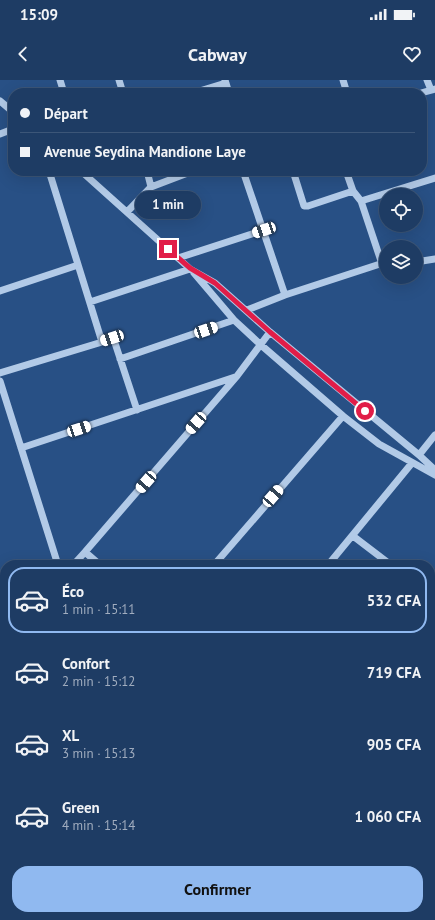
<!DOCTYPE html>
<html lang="fr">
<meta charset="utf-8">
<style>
:root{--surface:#1e3c64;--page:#2b476d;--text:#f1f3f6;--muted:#a1adbf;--line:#3c5678;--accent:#90b9f0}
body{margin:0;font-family:"PT Sans",sans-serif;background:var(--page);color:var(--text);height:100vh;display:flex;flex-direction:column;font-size:15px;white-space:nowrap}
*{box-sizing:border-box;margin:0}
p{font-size:13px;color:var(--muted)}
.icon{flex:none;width:22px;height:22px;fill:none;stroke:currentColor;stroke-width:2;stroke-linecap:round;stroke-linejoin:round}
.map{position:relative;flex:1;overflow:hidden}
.details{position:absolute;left:0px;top:480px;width:435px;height:360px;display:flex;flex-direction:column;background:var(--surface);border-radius:16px 16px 0 0;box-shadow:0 4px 16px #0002,0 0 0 1px var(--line)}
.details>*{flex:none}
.top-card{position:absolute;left:8px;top:8px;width:419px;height:88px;border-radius:16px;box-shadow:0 4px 16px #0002,0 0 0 1px var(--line);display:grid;align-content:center;height:88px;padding:0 12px;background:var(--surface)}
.tools{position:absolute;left:379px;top:108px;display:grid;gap:8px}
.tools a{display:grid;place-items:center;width:44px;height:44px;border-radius:50%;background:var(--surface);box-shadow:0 4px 16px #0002,0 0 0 1px var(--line);font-size:20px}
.end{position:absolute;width:18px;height:18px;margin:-9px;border:5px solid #e11d48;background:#fff;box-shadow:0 0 0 2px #fff}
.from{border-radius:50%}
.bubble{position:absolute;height:28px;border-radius:14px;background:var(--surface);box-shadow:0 4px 16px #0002,0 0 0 1px var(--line);font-size:13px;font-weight:600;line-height:28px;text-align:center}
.car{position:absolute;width:12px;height:24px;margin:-12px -6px;border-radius:5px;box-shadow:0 0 3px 1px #0007;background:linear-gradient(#fff 24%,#345 0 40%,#fff 0 76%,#345 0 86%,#fff 0)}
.top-card b{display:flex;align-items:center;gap:14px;height:38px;font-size:15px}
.top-card b+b{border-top:1px solid var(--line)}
.top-card i{width:10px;height:10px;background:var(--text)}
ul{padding:7px 0 0;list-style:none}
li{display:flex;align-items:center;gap:12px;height:66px;margin:0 8px 6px;padding:0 4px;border:2px solid transparent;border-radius:16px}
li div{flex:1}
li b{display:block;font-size:15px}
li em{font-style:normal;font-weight:600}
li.active{border-color:var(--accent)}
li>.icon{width:36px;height:36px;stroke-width:1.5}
.primary-button{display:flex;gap:8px;margin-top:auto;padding:8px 12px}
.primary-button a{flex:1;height:46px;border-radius:16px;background:var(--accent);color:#111;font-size:16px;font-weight:600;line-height:46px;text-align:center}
.status{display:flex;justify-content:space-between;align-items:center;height:28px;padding:0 20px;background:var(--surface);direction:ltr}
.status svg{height:11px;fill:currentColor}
header{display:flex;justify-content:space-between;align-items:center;height:52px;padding:0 12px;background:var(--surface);font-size:18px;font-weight:600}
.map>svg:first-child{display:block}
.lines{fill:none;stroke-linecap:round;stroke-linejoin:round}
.minor{stroke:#b2cae7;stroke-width:7}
.route{stroke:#e11d48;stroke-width:5}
</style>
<div class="status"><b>15:09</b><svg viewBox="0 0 49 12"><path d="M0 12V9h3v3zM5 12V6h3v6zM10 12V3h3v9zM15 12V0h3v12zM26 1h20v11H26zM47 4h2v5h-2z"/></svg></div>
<header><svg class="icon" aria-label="back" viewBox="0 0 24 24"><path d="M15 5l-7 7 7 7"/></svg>Cabway<svg class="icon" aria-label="heart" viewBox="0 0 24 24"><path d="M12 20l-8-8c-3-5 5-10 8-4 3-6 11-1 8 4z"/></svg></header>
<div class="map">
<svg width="435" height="840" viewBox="0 0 435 840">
<rect width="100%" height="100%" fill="#285085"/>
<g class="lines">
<!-- minor -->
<path class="minor" d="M60,0L64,13
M119,0L123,13
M225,0L229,13
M343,0L347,13
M427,0L431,10
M193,13L226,3
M421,13L435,9
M0,21L13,32
M0,54L13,49
M49,91L102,262
M81,91L178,178L190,189L215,203L270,252L419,375L435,390
M243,91L285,215L247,230
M346,91L353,111
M151,107L193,91
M361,121L435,98
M127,132L151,107L147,91
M178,178L264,150
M416,182L435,179
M194,193L234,240L261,265L343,336L379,364L435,395
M0,211L78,185
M285,215L380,184L381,181L361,121L353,111L308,126H304L293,91
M90,222L190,189
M120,279L234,240
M0,293L112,259L114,260L137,330
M0,301L58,485
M21,368L235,297
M419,375L435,355
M353,456L391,485
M85,472L100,485
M71,485L75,483L85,472L237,296L270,252
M214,485L343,336
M328,485L412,383
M430,514L435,518
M0,516L5,514
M0,523L5,527
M430,625L435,619
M0,635L5,639
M0,673L5,662
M430,753L435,747
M430,763L435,767
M265,835L272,840
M382,835L388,840
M156,840L158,835"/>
</g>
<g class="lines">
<!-- route -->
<path class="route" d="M168,169L190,188L215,203L270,252L365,331"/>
</g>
</svg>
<div class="tools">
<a><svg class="icon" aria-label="locate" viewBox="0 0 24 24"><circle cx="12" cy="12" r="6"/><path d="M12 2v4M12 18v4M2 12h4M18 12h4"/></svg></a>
<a><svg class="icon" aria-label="layers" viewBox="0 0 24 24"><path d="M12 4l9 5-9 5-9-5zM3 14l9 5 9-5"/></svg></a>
</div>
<i class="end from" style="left:365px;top:331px"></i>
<i class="end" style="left:168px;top:169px"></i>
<div class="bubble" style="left:135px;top:111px;width:66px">1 min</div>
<i class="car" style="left:264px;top:150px;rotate:252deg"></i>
<i class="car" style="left:206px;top:250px;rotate:71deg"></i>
<i class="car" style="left:112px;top:258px;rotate:252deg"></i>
<i class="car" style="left:196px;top:343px;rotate:221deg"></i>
<i class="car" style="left:79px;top:349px;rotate:72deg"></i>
<i class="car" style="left:146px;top:402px;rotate:221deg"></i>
<i class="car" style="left:273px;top:416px;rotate:41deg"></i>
<div class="top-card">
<b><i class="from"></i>Départ</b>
<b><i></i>Avenue Seydina Mandione Laye</b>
</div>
<section class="details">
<ul>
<li class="active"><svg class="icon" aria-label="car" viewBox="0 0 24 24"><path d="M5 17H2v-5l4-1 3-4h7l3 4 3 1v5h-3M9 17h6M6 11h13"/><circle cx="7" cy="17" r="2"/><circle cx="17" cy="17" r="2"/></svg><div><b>Éco</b><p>1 min · 15:11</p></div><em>532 CFA</em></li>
<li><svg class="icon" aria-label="car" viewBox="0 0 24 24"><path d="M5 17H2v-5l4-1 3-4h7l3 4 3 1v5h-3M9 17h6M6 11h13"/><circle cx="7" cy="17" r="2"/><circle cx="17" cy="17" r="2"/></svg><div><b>Confort</b><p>2 min · 15:12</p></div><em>719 CFA</em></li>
<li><svg class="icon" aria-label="car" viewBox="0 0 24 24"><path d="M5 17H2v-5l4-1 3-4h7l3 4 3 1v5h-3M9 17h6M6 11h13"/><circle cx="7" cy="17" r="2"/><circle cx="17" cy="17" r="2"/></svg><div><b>XL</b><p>3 min · 15:13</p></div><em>905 CFA</em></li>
<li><svg class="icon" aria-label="car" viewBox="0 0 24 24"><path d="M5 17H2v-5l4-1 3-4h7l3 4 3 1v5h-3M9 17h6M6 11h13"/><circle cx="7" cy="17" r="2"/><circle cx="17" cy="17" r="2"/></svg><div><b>Green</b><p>4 min · 15:14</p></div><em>1 060 CFA</em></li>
</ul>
<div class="primary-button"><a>Confirmer</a></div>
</section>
</div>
